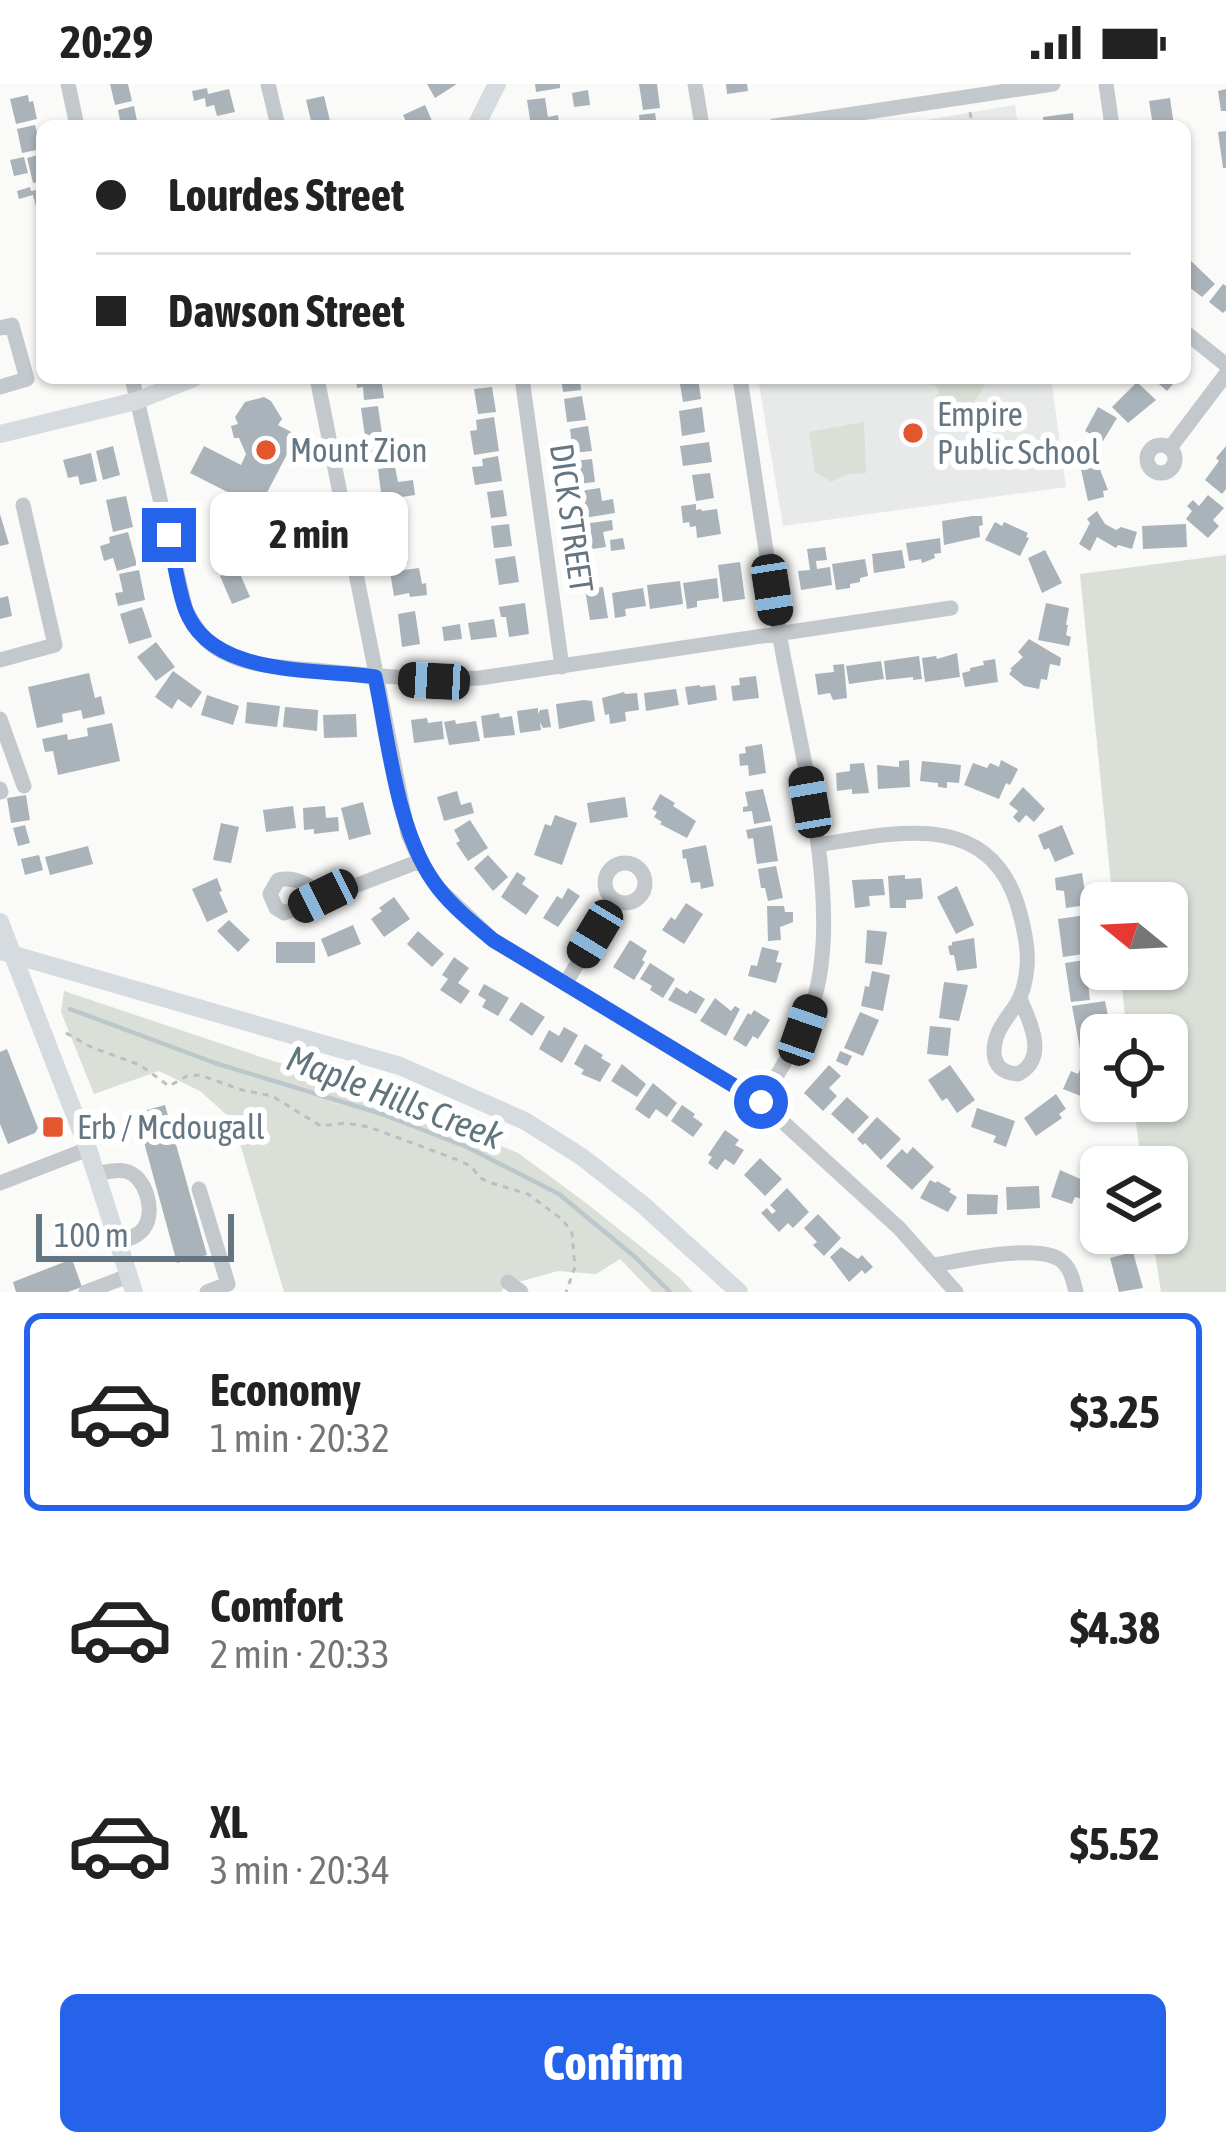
<!DOCTYPE html>
<meta charset="utf-8">
<style>
:root{--surface:#fff;--page:#f6f6f6;--text:#222;--muted:#767676;--line:#e0e0e0;--accent:#2563eb}
body{margin:0;font-family:"Asap Condensed",sans-serif;background:var(--page);color:var(--text);height:100vh;display:flex;flex-direction:column;font-size:45px;white-space:nowrap}
*{box-sizing:border-box;margin:0}
p{font-size:39px;color:var(--muted)}
.icon{flex:none;width:66px;height:66px;fill:none;stroke:currentColor;stroke-width:2;stroke-linecap:round;stroke-linejoin:round}
.map{position:relative;height:1208px;overflow:hidden}
.details{display:flex;flex-direction:column;background:var(--surface);flex:1}
.details>*{flex:none}
.banner{position:absolute;left:36px;top:36px;width:1155px;height:264px;border-radius:18px;box-shadow:0 3px 9px #0004;display:grid;align-content:center;height:264px;padding:0 60px;background:var(--surface)}
.needle{width:78px;rotate:288deg}
.fabs{position:absolute;left:1080px;top:798px;display:grid;gap:24px}
.fabs a{display:grid;place-items:center;width:108px;height:108px;border-radius:18px;background:var(--surface);box-shadow:0 3px 9px #0004;font-size:60px}
.scale{position:absolute;left:36px;bottom:30px;width:198px;box-sizing:border-box;padding-left:12px;border:6px solid #657683;border-top:0;font-size:33px;line-height:42px;white-space:nowrap;color:#657683;-webkit-text-stroke:9px #fff;paint-order:stroke}
.end{position:absolute;width:54px;height:54px;margin:-27px;border:15px solid #2563eb;background:#fff;box-shadow:0 0 0 6px #fff}
.from{border-radius:50%}
.bubble{position:absolute;height:84px;border-radius:18px;background:var(--surface);box-shadow:0 3px 9px #0004;font-size:39px;font-weight:700;line-height:84px;text-align:center}
.car{position:absolute;width:36px;height:72px;margin:-36px -18px;border-radius:15px;box-shadow:0 0 9px 3px #0007;background:linear-gradient(#222 24%,#8ab4d8 0 40%,#222 0 76%,#8ab4d8 0 86%,#222 0)}
.banner b{display:flex;align-items:center;gap:42px;height:114px;font-size:45px}
.banner b+b{border-top:3px solid var(--line)}
.banner i{width:30px;height:30px;background:var(--text)}
ul{padding:21px 0 0;list-style:none}
li{display:flex;align-items:center;gap:36px;height:198px;margin:0 24px 18px;padding:0 36px;border:6px solid transparent;border-radius:18px}
li div{flex:1}
li b{display:block;font-size:45px}
li em{font-style:normal;font-weight:700}
li.on{border-color:var(--accent)}
li>.icon{width:108px;height:108px;stroke-width:1.5}
.button{display:flex;gap:24px;margin-top:auto;padding:24px 60px}
.button a{flex:1;height:138px;border-radius:18px;background:var(--accent);color:#fff;font-size:48px;font-weight:700;line-height:138px;text-align:center}
.status{display:flex;justify-content:space-between;align-items:center;height:84px;padding:0 60px;background:var(--surface);direction:ltr}
.status svg{height:33px;fill:currentColor}
.map>svg:first-child{display:block}
.built{fill:#e8e9e9}
.green{fill:#dadfd7}
.lines{fill:none;stroke-linecap:round;stroke-linejoin:round}
.stream{stroke:#bbc7cb;stroke-width:4.5}
.building{fill:#aab3b9}
.path{stroke:#bbbfc2;stroke-width:3;stroke-dasharray:6 6;stroke-linecap:butt}
.minor{stroke:#c3c8cc;stroke-width:15}
.major{stroke:#d6dbdf;stroke-width:18}
.route{stroke:#2563eb;stroke-width:15}
.poi-dot{fill:#e4572e;stroke:#fff;stroke-width:4.5}
.labels{text-anchor:middle;dominant-baseline:central;stroke-width:12;stroke-linejoin:round;paint-order:stroke}
.poi-label{font-size:33px;fill:#657683;stroke:#fff;text-anchor:start}
.street-label{font-size:33px;fill:#657683;stroke:#fff}
.water-label{font-size:36px;font-style:italic;fill:#60757c;stroke:#fff}
</style>
<div class="status"><b>20:29</b><svg viewBox="0 0 49 12"><path d="M0 12V9h3v3zM5 12V6h3v6zM10 12V3h3v9zM15 12V0h3v12zM26 1h20v11H26zM47 4h2v5h-2z"/></svg></div>
<div class="map">
<svg width="1226" height="1208" viewBox="0 0 1226 1208">
<rect width="100%" height="100%" fill="#fafaf8"/>
<!-- built -->
<path class="built" d="M1015,21L1018,42H891Z
M758,294H1051L1066,403L783,442Z"/>
<!-- green -->
<path class="green" d="M933,294H985C985,310 971,316 967,331L960,335L948,321L934,319L939,307L932,297Z
M864,338L866,389L848,390L831,398L815,388L809,348Z
M1226,471V1208H1161L1152,1149H1167V1083H1142L1133,1017H1167V951H1127L1120,885H1167V819H1113L1080,490Z
M64,907L273,977L337,994L518,1069L586,1119L679,1193L693,1208H652L620,1175L596,1190L558,1187L522,1197L510,1196L501,1208H284L241,1063L229,1033L200,1007L159,987L94,1010L61,928Z"/>
<g class="lines">
<!-- stream -->
<path class="stream" d="M70,925L215,979L382,1030L467,1063L559,1110L635,1173L670,1208"/>
</g>
<!-- building -->
<path class="building" d="M110,0H128L132,17L115,21Z
M427,0H457L435,14Z
M535,0H560V4L536,8Z
M639,0H657L660,24L643,26Z
M726,0H747L748,7L727,10Z
M207,4L208,10L229,5L235,28L217,32L214,21L206,23L205,14L194,17L192,7Z
M1226,5V27H1221L1218,7Z
M588,6L590,21L574,23L572,9Z
M28,11L29,18L33,17L37,35L16,40L10,15Z
M324,12L330,37L312,41L306,16Z
M545,14L548,33L558,31L559,39L531,42L527,16Z
M1170,14L1174,42H1153L1149,17Z
M425,21L433,39L408,42L403,31Z
M134,22L138,42H121L118,26Z
M655,29L657,42H640L639,31Z
M1073,29L1074,42H1044L1043,33Z
M35,41L41,65L22,69L17,45Z
M1226,47V84H1223L1218,48Z
M42,70V97L33,99L27,74Z
M24,73L28,89L14,92L10,76Z
M30,103L31,107L42,105V130L38,131L33,111L19,115L17,107Z
M1189,175L1215,200L1202,213L1185,200V179Z
M1223,200L1226,202V226L1223,229L1209,218Z
M356,294H381L384,314L364,316L363,303L357,304Z
M561,294H580L581,306L563,308Z
M679,294H698L701,315L683,318Z
M1152,294H1178L1167,307Z
M1137,298L1156,316L1128,339L1112,323Z
M492,303L496,328L478,330L474,305Z
M582,312L586,336L567,338L564,315Z
M264,313L271,317L282,335L278,341L297,351L259,424L190,389L204,362L241,381L246,370L239,354H234L231,342L238,340L235,333L245,318Z
M378,322L382,350L365,352L361,324Z
M702,323L705,348L682,352L679,327Z
M1098,323L1117,334L1103,357L1085,347Z
M494,333L499,367L474,371L470,347L477,346L476,336Z
M588,342L592,367L573,369L570,345Z
M390,353L393,378L375,380L374,370L370,371L368,356Z
M709,358L712,378L683,382L680,362Z
M113,362L120,391L103,396L96,367Z
M1226,362V405L1222,410L1205,396L1219,377L1216,374Z
M91,369L97,397L80,401L78,392L68,394L63,376Z
M498,372L502,397L475,401L472,383L483,382L482,375Z
M592,375L595,398L578,400L574,377Z
M1097,378L1108,406L1103,407L1104,413L1088,417L1080,381Z
M395,383L398,398L413,396L415,411L382,416L378,385Z
M710,389L714,414L696,417L692,391Z
M600,404L602,417L613,415L615,429L584,434L580,407Z
M503,406L507,432L491,434L487,408Z
M1208,411L1224,424L1213,436L1219,442L1208,454L1186,435L1192,427L1187,422L1193,416L1199,422Z
M126,412L133,443L113,448L106,416Z
M401,418L405,447L388,449L384,421Z
M696,420V426L701,425L702,427L717,425L721,450L697,454L696,442L690,443L689,438L683,439L681,422Z
M1097,427L1105,440L1116,446L1121,443L1137,448L1132,465L1118,461L1116,464L1097,453L1090,467L1079,460L1090,439L1087,435Z
M0,430L9,460L0,462Z
M972,432H982L983,441L979,442L980,453L944,461L942,437Z
M612,436L613,446L603,448L606,463L586,466L583,440Z
M995,438L1002,442L1004,438L1028,449L1026,453L1029,454L1020,472L985,456Z
M509,440L512,462L494,464L491,442Z
M1186,440L1187,463L1143,465L1142,442Z
M128,448L137,481L117,487L113,474L104,477L100,462L110,459L109,453Z
M404,451L408,479L391,481L388,453Z
M232,453L238,479L219,483L214,457Z
M623,454L625,465L611,467L610,456Z
M940,454L941,469L934,470L935,474L922,479L921,475L909,477L906,459Z
M825,463L827,476L816,477L817,485L830,483L832,501L801,506L798,487L810,486L807,465Z
M902,466L905,484L874,489L872,470Z
M1045,466L1062,499L1042,509L1028,474Z
M515,472L519,498L499,501L495,475Z
M865,475L868,492L860,494V498L850,500V504L836,506L832,480Z
M740,478L745,515L723,518L718,481Z
M419,484L422,500L426,499L427,511L410,513L409,509L394,512L390,488Z
M238,485L250,513L232,520L220,492Z
M139,486L145,516L118,522L115,509L123,508L119,490Z
M717,494L719,514L697,517V523L687,525L683,499Z
M680,497L683,520L650,525L647,501Z
M603,503L608,534L590,536L585,505Z
M643,504L646,522L625,525L626,532L615,534L612,509Z
M8,512L12,532L0,535V514Z
M525,519L529,550L509,553L506,533H501L499,523Z
M1046,519L1069,524L1066,541H1068L1066,551L1071,553L1069,562L1038,556Z
M142,523L152,553L129,560L120,530Z
M415,527L420,560L402,563L398,530Z
M494,535L497,553L471,556L468,539Z
M460,540L462,555L444,557L442,543Z
M1029,555L1061,574L1060,582L1050,580L1047,596L1041,595L1039,605L1024,602L1009,590L1012,586L1010,585L1023,573L1018,568Z
M156,558L175,583L156,597L137,573Z
M957,569L960,593L925,598L922,574L936,572L937,575Z
M919,572L922,595L913,596V593L886,596L884,577Z
M995,575L998,598L965,603L962,589L970,587V584L984,581L983,577Z
M881,577L884,595L849,600L846,582Z
M844,580L847,614L833,616L830,609L818,611L815,590L834,588L833,581Z
M173,587L202,608L191,624L178,615L172,625L155,613Z
M89,589L95,614L101,612L105,630L83,635L81,626L62,630L63,638L37,644L28,603Z
M756,592L759,614L733,617L731,602L740,601L739,594Z
M700,601V603L715,601L717,616L688,621L685,603Z
M676,605L679,621L646,627L644,609Z
M624,608L625,610L637,609L639,626L625,628L626,637L610,640L609,630L605,631L602,614Z
M207,611L239,622L233,641L201,631Z
M584,616L592,617L595,637L559,645L556,620Z
M247,618L280,622L277,643L245,639Z
M285,623L318,626L317,647L283,643Z
M538,624V630L540,626L548,625L551,643L543,644L540,638L541,646L520,649L517,627Z
M499,629L500,634L512,632L515,651L484,654L481,632Z
M356,630L357,653L324,654L323,631Z
M427,634L428,639L442,637L444,655L414,659L411,636Z
M455,636L456,640L476,637L480,657L449,661L444,638Z
M112,639L120,677L58,691L53,667L45,668L42,655L67,650L68,656L88,652L87,644Z
M762,660L766,689L749,692L748,681L740,682L739,670L746,669L745,663Z
M909,676L910,703L878,705L877,681L899,683V677Z
M1001,676L1018,685L1010,701L1006,699L999,715L964,701L973,679L987,684L990,679L999,683Z
M922,677L961,681L959,699L947,698V704L938,703V699L920,697Z
M864,679L869,709L852,710V705L837,707L836,689L850,687V680Z
M1023,703L1045,725L1034,738L1026,731L1019,739L1013,733L1018,727L1009,720Z
M763,705L771,737L754,740L752,727L743,728V723L748,722L745,708Z
M457,707L461,721L471,718L474,729L444,737L437,713Z
M660,710L675,719L673,722L696,737L687,754L660,740L662,738L654,733L657,728L652,725Z
M26,711L30,736L11,739L7,714Z
M625,713L628,733L590,739L587,719Z
M363,718L371,750L349,756L341,724Z
M293,722L296,744L266,748L263,726Z
M325,722L326,734L338,733L339,747L314,750V745L304,746L303,724Z
M555,731L577,739L562,781L534,771L545,740L551,742Z
M470,736L488,764L468,777L456,759L460,757L454,746Z
M221,739L239,743L231,779L213,776Z
M25,741L30,759L18,762L13,744Z
M772,741L778,777L757,780L753,754L748,755L746,746Z
M1062,741L1074,770L1055,778L1049,764L1044,766L1038,751Z
M706,761L714,802L701,805L700,798L691,799L686,774L683,775L682,766Z
M88,762L93,780L50,791L45,773Z
M39,771L43,786L25,791L21,775Z
M488,771L508,793L493,807L474,784Z
M776,782L783,814L768,817L765,804H761L758,785Z
M517,788L526,794L522,800L539,812L526,831L501,813Z
M1082,789L1087,821L1066,824L1064,807L1056,806L1055,794Z
M905,791V795L921,794L923,812L922,815L906,816V824H890L888,792Z
M217,794L222,807L219,808L228,828L207,838L192,805Z
M876,795H883L885,811L869,812L870,822L855,824L852,796Z
M957,802L974,841L956,850L937,813Z
M568,804L580,812L558,843L543,834L557,812L562,815Z
M394,813L410,835L384,853L371,835L382,827L379,824Z
M686,819L703,830L684,860L662,846L671,833L675,836Z
M767,822H784L785,828H793V838L780,843L781,856L768,857Z
M1093,830L1098,868L1063,873L1058,835Z
M229,836L250,856L238,868L217,847Z
M353,841L361,860L328,873L321,855Z
M867,846L887,848L882,881L865,879Z
M418,847L444,870L432,883L407,860Z
M974,854L977,884L957,887L954,871H950L948,862L952,861V858Z
M630,856L647,867L642,876L645,878L634,896L613,883Z
M276,858H315V879H276Z
M762,863L779,867L776,878L782,879L776,899L748,892L751,881L757,882Z
M454,873L469,884L458,899L470,907L461,920L440,906L448,895L442,891Z
M1098,874L1100,888L1087,890L1090,916L1071,918L1065,879Z
M650,879L675,895L663,914L650,906L652,902L640,895Z
M872,887L890,891L883,927L861,922L865,902L869,903Z
M944,898L968,901L959,937L939,934Z
M484,900L509,914L498,932L482,923L486,916L478,911Z
M676,903L687,910L690,906L705,915L696,930L668,916Z
M715,914L731,927L735,922L740,925L726,952L700,937Z
M1105,917L1108,932H1100L1104,951H1101V962L1080,965L1072,922Z
M521,918L545,933L532,952L509,936Z
M754,926L770,936L758,955L753,952L746,963L733,955L748,929L751,931Z
M860,928L879,936L863,972L844,964Z
M930,942L951,944L948,972L927,970Z
M564,943L578,951L562,979L539,965L549,946L559,952Z
M585,960L603,971L601,974L611,980L600,998L581,990L584,986L574,980Z
M7,965L38,1044L35,1049L8,1060L0,1040V968Z
M840,967L852,972L847,982L836,977Z
M1086,972L1101,979V990L1094,1007L1100,1009L1096,1018L1063,1005L1071,987L1078,990Z
M622,980L646,1000L637,1013L611,997Z
M829,981L841,992L829,1004L837,1012L823,1027L804,1009Z
M950,981L975,1016L957,1029L947,1014L942,1017L928,996Z
M653,999L677,1019L667,1033L656,1025L649,1035L635,1025Z
M1056,1010L1066,1025L1059,1030L1062,1034L1036,1052L1024,1034Z
M847,1013L869,1033L853,1050L831,1030Z
M165,1021L207,1171L177,1179L136,1029Z
M682,1021L695,1030L693,1033L703,1040L693,1053L671,1037Z
M977,1024L1015,1037L1006,1063L993,1058L996,1052L971,1043Z
M877,1033L901,1055L881,1076L865,1059L863,1061L857,1055Z
M725,1046L739,1056L735,1061L744,1066L734,1081L725,1075L717,1086L708,1079L712,1073L708,1071Z
M913,1063L934,1083L912,1106L886,1082L902,1065L907,1070Z
M760,1074L782,1095L765,1112L744,1091Z
M1060,1086L1094,1101L1089,1117L1075,1113L1072,1120L1051,1113Z
M930,1096L936,1099L937,1097L951,1105L949,1108L957,1113L948,1128L920,1114Z
M1039,1102L1040,1124L1007,1126L1006,1103Z
M787,1104L809,1128L793,1144L788,1139L779,1148L761,1129L767,1124L772,1130L776,1127L770,1121Z
M967,1110L998,1111L997,1130L967,1131Z
M818,1130L841,1154L824,1172L813,1161L817,1158L804,1144Z
M81,1143L84,1159L68,1165L59,1150Z
M1096,1149H1133L1108,1164Z
M841,1163L858,1175L862,1171L873,1183L865,1190L862,1186L849,1198L830,1173Z
M1133,1168L1143,1204L1119,1208L1110,1174Z
M72,1175L82,1203L68,1208H16L13,1198Z"/>
<g class="lines">
<!-- path -->
<path class="path" d="M970,28L972,42
M66,949L91,963L140,981L169,1002L187,992L200,991L242,1006L272,1012L321,1042L345,1039L369,1043L458,1076L472,1083L479,1093L488,1098L528,1110L563,1136L572,1149L575,1183L566,1208"/>
<!-- minor -->
<path class="minor" d="M68,0L77,42
M268,0L278,42
M695,0L702,42
M1106,0L1112,42
M774,42L1053,0
M0,244L12,241L27,295L0,303
M1185,248L1226,281
M132,294L186,527C197,545 204,558 223,568C250,583 283,583 313,586C370,591 424,597 480,594L951,524
M317,294L408,750L420,777L438,804L493,856L761,1018L899,1144L956,1208
M522,294L562,583
M740,294C753,379 765,464 779,548C796,651 843,812 815,912C804,950 781,984 761,1018
M1147 375a14 14 0 1 1 28 0a14 14 0 1 1-28 0Z
M1170,364L1226,290
M0,576L55,561L23,421
M0,635L24,702
M0,705L1,708
M818,761C894,749 986,725 1017,819C1023,839 1029,862 1027,883C1026,894 1023,909 1017,919C1007,935 994,947 994,968C995,984 1004,989 1018,990C1048,975 1031,939 1020,915
M605 799a20 20 0 1 1 40 0a20 20 0 1 1-40 0Z
M323,812C309,801 296,792 278,796L270,810L276,824L284,829L420,777
M565,900L615,817
M96,1090C105,1088 116,1085 125,1087C146,1091 156,1128 144,1144C139,1152 127,1155 119,1159
M0,1099L88,1065
M199,1105L228,1200L207,1208
M934,1181C962,1176 1034,1160 1059,1175C1070,1182 1073,1195 1076,1208
M508,1198L521,1208
M86,1208L128,1192"/>
<!-- major -->
<path class="major" d="M476,42L497,0
M0,350L136,317L194,294
M0,838L88,1065L134,1208
M0,867L400,982L525,1037L582,1073L642,1120L739,1208"/>
</g>
<g class="lines">
<!-- route -->
<path class="route" d="M169,451C174,475 177,501 185,524C209,594 315,584 375,593C389,658 397,753 439,805C454,824 474,840 493,856L761,1018"/>
</g>
<!-- markers -->
<g class="poi-dot">
<circle cx="913" cy="349" r="12"/>
<circle cx="266" cy="366" r="12"/>
<rect x="41" y="1031" width="24" height="24" rx="6"/>
</g>
<g class="labels">
<!-- poi labels -->
<g class="poi-label">
<text x="937" y="330">Empire<tspan x="937" dy="38">Public School</tspan></text>
<text x="290" y="366">Mount Zion</text>
<text x="77" y="1043">Erb / Mcdougall</text>
</g>
<!-- street labels -->
<g class="street-label">
<text transform="translate(572 434) rotate(82)">DICK STREET</text>
</g>
<!-- water labels -->
<g class="water-label">
<text transform="translate(395 1013) rotate(21)">Maple Hills Creek</text>
</g>
</g>
</svg>
<div class="fabs">
<a><svg class="needle" viewBox="-14 -14 28 28"><path d="M0-13l5 13h-10z" fill="#e53935"/><path d="M0 13l5-13h-10z" fill="#767676"/></svg></a>
<a><svg class="icon" aria-label="locate" viewBox="0 0 24 24"><circle cx="12" cy="12" r="6"/><path d="M12 2v4M12 18v4M2 12h4M18 12h4"/></svg></a>
<a><svg class="icon" aria-label="layers" viewBox="0 0 24 24"><path d="M12 4l9 5-9 5-9-5zM3 14l9 5 9-5"/></svg></a>
</div>
<div class="scale">100 m</div>
<i class="end from" style="left:761px;top:1018px"></i>
<i class="end" style="left:169px;top:451px"></i>
<div class="bubble" style="left:210px;top:408px;width:198px">2 min</div>
<i class="car" style="left:772px;top:506px;rotate:171deg"></i>
<i class="car" style="left:434px;top:597px;rotate:273deg"></i>
<i class="car" style="left:810px;top:718px;rotate:350deg"></i>
<i class="car" style="left:323px;top:812px;rotate:244deg"></i>
<i class="car" style="left:595px;top:850px;rotate:211deg"></i>
<i class="car" style="left:803px;top:946px;rotate:19deg"></i>
<div class="banner">
<b><i class="from"></i>Lourdes Street</b>
<b><i></i>Dawson Street</b>
</div>
</div>
<section class="details">
<ul>
<li class="on"><svg class="icon" aria-label="car" viewBox="0 0 24 24"><path d="M5 17H2v-5l4-1 3-4h7l3 4 3 1v5h-3M9 17h6M6 11h13"/><circle cx="7" cy="17" r="2"/><circle cx="17" cy="17" r="2"/></svg><div><b>Economy</b><p>1 min · 20:32</p></div><em>$3.25</em></li>
<li><svg class="icon" aria-label="car" viewBox="0 0 24 24"><path d="M5 17H2v-5l4-1 3-4h7l3 4 3 1v5h-3M9 17h6M6 11h13"/><circle cx="7" cy="17" r="2"/><circle cx="17" cy="17" r="2"/></svg><div><b>Comfort</b><p>2 min · 20:33</p></div><em>$4.38</em></li>
<li><svg class="icon" aria-label="car" viewBox="0 0 24 24"><path d="M5 17H2v-5l4-1 3-4h7l3 4 3 1v5h-3M9 17h6M6 11h13"/><circle cx="7" cy="17" r="2"/><circle cx="17" cy="17" r="2"/></svg><div><b>XL</b><p>3 min · 20:34</p></div><em>$5.52</em></li>
</ul>
<div class="button"><a>Confirm</a></div>
</section>
